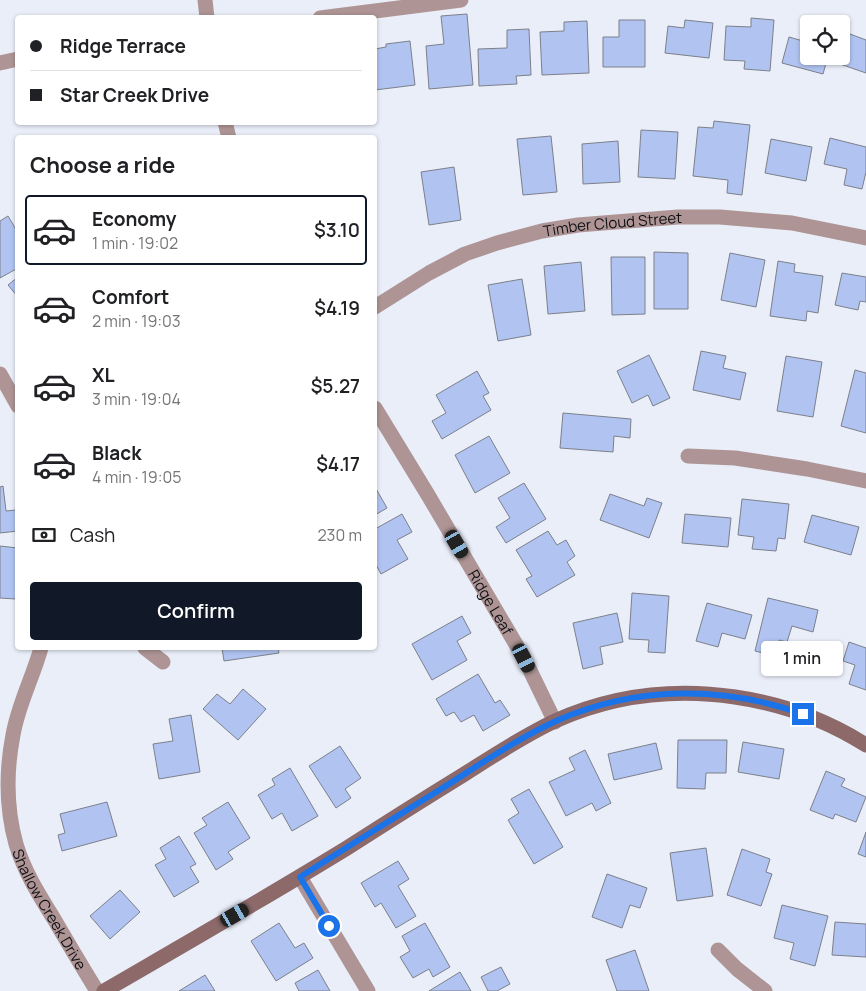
<!DOCTYPE html>
<meta charset="utf-8">
<style>
:root{--surface:#fff;--page:#f6f6f6;--text:#202124;--muted:#757577;--line:#e0e0e0;--accent:#111827}
body{margin:0;font-family:Manrope,sans-serif;background:var(--page);color:var(--text);height:100vh;display:flex;flex-direction:column;font-size:19px;white-space:nowrap}
*{box-sizing:border-box;margin:0}
p{font-size:16px;color:var(--muted)}
.icon{flex:none;width:28px;height:28px;fill:none;stroke:currentColor;stroke-width:2;stroke-linecap:round;stroke-linejoin:round}
.map{position:relative;flex:1;overflow:hidden}
.drawer{position:absolute;left:15px;top:135px;width:362px;height:515px;display:flex;flex-direction:column;background:var(--surface);border-radius:5px;box-shadow:0 1px 4px #0004}
.drawer>*{flex:none}
.guide{position:absolute;left:15px;top:15px;width:362px;height:110px;border-radius:5px;box-shadow:0 1px 4px #0004;display:grid;align-content:center;height:110px;padding:0 15px;background:var(--surface)}
.controls{position:absolute;left:800px;top:15px;display:grid;gap:10px}
.controls a{display:grid;place-items:center;width:50px;height:50px;border-radius:5px;background:var(--surface);box-shadow:0 1px 4px #0004;font-size:25px}
.end{position:absolute;width:22px;height:22px;margin:-11px;border:6px solid #1a73e8;background:#fff;box-shadow:0 0 0 2px #fff}
.from{border-radius:50%}
.bubble{position:absolute;height:35px;border-radius:5px;background:var(--surface);box-shadow:0 1px 4px #0004;font-size:16px;font-weight:600;line-height:35px;text-align:center}
.car{position:absolute;width:15px;height:30px;margin:-15px -8px;border-radius:6px;box-shadow:0 0 4px 1px #0007;background:linear-gradient(#222 24%,#8ab4d8 0 40%,#222 0 76%,#8ab4d8 0 86%,#222 0)}
.guide b{display:flex;align-items:center;gap:18px;height:48px;font-size:19px}
.guide b+b{border-top:1px solid var(--line)}
.guide i{width:12px;height:12px;background:var(--text)}
ul{padding:0;list-style:none}
li{display:flex;align-items:center;gap:15px;height:70px;margin:0 10px 8px;padding:0 5px;border:2px solid transparent;border-radius:5px}
li div{flex:1}
li b{display:block;font-size:19px}
li em{font-style:normal;font-weight:600}
li.current{border-color:var(--accent)}
li>.icon{width:45px;height:45px;stroke-width:1.5}
h2{padding:0 15px;font-size:22px;line-height:60px}
.pay{display:flex;align-items:center;gap:12px;height:55px;padding:0 15px;font-size:19px}
.pay p{margin-inline-start:auto}
.action{display:flex;gap:10px;margin-top:auto;padding:10px 15px}
.action a{flex:1;height:58px;border-radius:5px;background:var(--accent);color:#fff;font-size:20px;font-weight:600;line-height:58px;text-align:center}
.map>svg:first-child{display:block}
.building{fill:#b0c3f1;stroke:#7c808a}
.lines{fill:none;stroke-linecap:round;stroke-linejoin:round}
.street{stroke:#ae9494;stroke-width:15}
.secondary{stroke:#8d696a;stroke-width:15}
.route{stroke:#1a73e8;stroke-width:6}
.labels{text-anchor:middle;dominant-baseline:central;stroke-width:5;stroke-linejoin:round;paint-order:stroke}
.street-label{font-size:15px;fill:#0e1014;stroke:#fafbfe}
</style>
<div class="map">
<svg width="866" height="991" viewBox="0 0 866 991">
<rect width="100%" height="100%" fill="#e9eef9"/>
<!-- building -->
<path class="building" d="M467,14L473,85L429,89L426,46L444,44L441,16Z
M751,18L774,20L770,71L744,69L745,61L724,60L726,26L751,27Z
M619,20H645V67H603V37H619Z
M685,20L713,23L709,58L665,53L668,26L684,28Z
M587,21L589,73L542,75L540,32L564,31V22Z
M808,21L816,24H809V56H828L823,74L782,63L789,37L803,41Z
M529,29L531,75L516,76L517,84L479,86L478,49L507,48V30Z
M850,34L866,40V73L840,64Z
M410,41L415,85L375,90V49L386,47V44Z
M714,121L750,125L742,195L727,193L728,180L693,176L698,127L713,128Z
M641,130L678,132L675,179L638,177Z
M551,136L557,192L523,195L517,139Z
M830,138L866,147V172L862,189L844,185L847,169L824,164Z
M771,139L812,147L806,181L765,173Z
M618,141L620,182L583,184L582,144Z
M454,167L461,220L429,225L421,172Z
M8,216L18,233V268L0,278V221Z
M654,252L688,253V309H654Z
M730,253L765,260L756,307L721,300Z
M611,257H645V314L612,315Z
M778,261L795,264L794,272L823,276L818,313L807,311L806,321L770,316Z
M581,262L585,311L548,314L544,266Z
M842,273L866,277V302L860,301L858,310L835,305Z
M18,277V297L8,285Z
M522,279L531,335L498,341L488,285Z
M701,351L726,356L723,368L746,373L740,400L693,390Z
M649,355L670,398L653,406L648,395L632,403L617,371Z
M786,356L822,362L813,417L777,411Z
M855,370L866,373V433L841,426Z
M477,371L489,393L483,396L491,410L442,439L432,421L446,413L436,395Z
M563,413L631,419L630,438L614,436L613,452L560,448Z
M489,436L510,473L475,493L455,455Z
M524,483L546,519L506,543L496,527L510,518L498,498Z
M3,486L6,511L16,510L18,531L0,533V487Z
M375,487L387,508L375,515Z
M610,494L644,506L647,498L662,503L649,538L600,520Z
M742,499L789,504L785,539L778,538L776,551L752,549L754,537L738,535Z
M402,514L412,532L397,540L408,559L381,574L375,563V529Z
M685,514L731,518L728,547L682,543Z
M812,515L859,527L851,555L804,542Z
M548,531L557,545L566,540L575,556L567,562L575,575L537,597L526,579L532,576L516,550Z
M0,546L18,548V573L16,599L0,598Z
M632,593L669,596L665,653L648,652L649,640L629,639Z
M768,598L818,610L813,632L792,626L787,642L779,640L775,656L755,651Z
M707,603L752,615L745,639L722,633L718,647L696,641Z
M617,613L623,642L600,647L603,664L583,669L573,623Z
M462,616L471,633L457,641L467,660L432,680L412,644Z
M849,642L866,648V690L849,684L855,665L843,661Z
M222,648H278L279,653L224,661Z
M478,674L495,703L500,700L510,715L483,731L474,715L461,722L454,712L446,716L436,699Z
M243,689L266,709L238,740L203,709L217,694L230,704Z
M191,715L200,772L159,779L153,744L173,741L169,719Z
M678,740H727L726,773H706L705,789L677,788Z
M743,742L784,749L779,779L738,772Z
M656,743L662,769L614,780L608,754Z
M340,746L361,778L345,789L351,798L336,808L309,766Z
M585,750L611,803L596,811L592,803L566,816L549,782L575,770L569,758Z
M290,768L318,816L292,831L282,813L272,819L258,795L275,785L272,779Z
M826,771L845,779L841,786L866,797L856,822L835,814L833,819L810,810Z
M529,789L563,847L534,864L508,820L519,813L511,799Z
M107,802L117,836L62,851L58,835L65,833L60,814Z
M228,802L250,838L228,852L233,859L216,870L194,833L207,825L202,818Z
M866,832V857L858,854Z
M179,836L196,864L190,867L199,882L174,897L155,865L166,859L160,848Z
M706,848L713,896L677,901L670,853Z
M742,849L770,859L766,872L772,874L761,906L727,895Z
M398,861L409,879L398,886L416,916L396,928L381,903L375,907L361,883Z
M607,874L647,888L640,908L630,905L622,928L592,917Z
M120,890L140,912L110,939L90,916Z
M782,905L828,916L815,966L790,959L794,943L774,938Z
M835,922L866,924V957L832,955Z
M279,923L295,948L304,943L313,958L276,981L251,941Z
M425,923L450,967L433,977L429,969L413,978L400,957L410,951L402,936Z
M635,950L649,991H617L606,960Z
M501,967L510,984L497,991H488L481,977Z
M318,970L330,991H299L295,983Z
M460,972L471,991H429Z
M205,975L215,991H179Z"/>
<g class="lines">
<!-- street -->
<g class="street">
<path d="M205,0L207,18"/>
<path d="M320,18L461,0"/>
<path d="M0,63L18,59"/>
<path d="M225,122L229,138"/>
<path id="s1" d="M375,307L429,273L465,254L497,243L542,231L578,225L678,217H720L792,223L866,238"/>
<path d="M0,374L18,406"/>
<path id="s2" d="M375,408L428,495L524,658L555,722"/>
<path d="M688,456L735,458L807,469L866,481"/>
<path id="s3" d="M41,648C33,677 18,705 13,735C6,771 6,808 16,844C24,871 39,895 54,919C68,943 82,967 97,991"/>
<path d="M145,648L163,662"/>
<path d="M300,877L368,991"/>
<path d="M718,950L737,969L765,991"/>
</g>
<!-- secondary -->
<path class="secondary" d="M104,991C185,944 267,897 347,848C386,823 424,799 463,775C493,756 523,736 555,721C613,695 673,688 735,697C783,704 825,719 866,745"/>
</g>
<g class="lines">
<!-- route -->
<path class="route" d="M329,926L300,877C347,847 394,818 441,789C479,765 515,740 556,721C635,686 721,685 803,714"/>
</g>
<g class="labels">
<!-- street labels -->
<g class="street-label">
<text stroke="none"><textPath href="#s1" startOffset="256">Timber Cloud Street</textPath></text>
<text stroke="none"><textPath href="#s2" startOffset="226">Ridge Leaf</textPath></text>
<text stroke="none"><textPath href="#s3" startOffset="275">Shallow Creek Drive</textPath></text>
</g>
</g>
</svg>
<div class="controls">
<a><svg class="icon" aria-label="locate" viewBox="0 0 24 24"><circle cx="12" cy="12" r="6"/><path d="M12 2v4M12 18v4M2 12h4M18 12h4"/></svg></a>
</div>
<i class="end from" style="left:329px;top:926px"></i>
<i class="end" style="left:803px;top:714px"></i>
<div class="bubble" style="left:761px;top:641px;width:82px">1 min</div>
<i class="car" style="left:457px;top:544px;rotate:150deg"></i>
<i class="car" style="left:524px;top:658px;rotate:153deg"></i>
<i class="car" style="left:235px;top:915px;rotate:60deg"></i>
<div class="guide">
<b><i class="from"></i>Ridge Terrace</b>
<b><i></i>Star Creek Drive</b>
</div>
<section class="drawer">
<h2>Choose a ride</h2>
<ul>
<li class="current"><svg class="icon" aria-label="car" viewBox="0 0 24 24"><path d="M5 17H2v-5l4-1 3-4h7l3 4 3 1v5h-3M9 17h6M6 11h13"/><circle cx="7" cy="17" r="2"/><circle cx="17" cy="17" r="2"/></svg><div><b>Economy</b><p>1 min · 19:02</p></div><em>$3.10</em></li>
<li><svg class="icon" aria-label="car" viewBox="0 0 24 24"><path d="M5 17H2v-5l4-1 3-4h7l3 4 3 1v5h-3M9 17h6M6 11h13"/><circle cx="7" cy="17" r="2"/><circle cx="17" cy="17" r="2"/></svg><div><b>Comfort</b><p>2 min · 19:03</p></div><em>$4.19</em></li>
<li><svg class="icon" aria-label="car" viewBox="0 0 24 24"><path d="M5 17H2v-5l4-1 3-4h7l3 4 3 1v5h-3M9 17h6M6 11h13"/><circle cx="7" cy="17" r="2"/><circle cx="17" cy="17" r="2"/></svg><div><b>XL</b><p>3 min · 19:04</p></div><em>$5.27</em></li>
<li><svg class="icon" aria-label="car" viewBox="0 0 24 24"><path d="M5 17H2v-5l4-1 3-4h7l3 4 3 1v5h-3M9 17h6M6 11h13"/><circle cx="7" cy="17" r="2"/><circle cx="17" cy="17" r="2"/></svg><div><b>Black</b><p>4 min · 19:05</p></div><em>$4.17</em></li>
</ul>
<div class="pay"><svg class="icon" aria-label="cash" viewBox="0 0 24 24"><path d="M3 7h18v10H3z"/><circle cx="12" cy="12" r="2"/></svg>Cash<p>230 m</p></div>
<div class="action"><a>Confirm</a></div>
</section>
</div>
